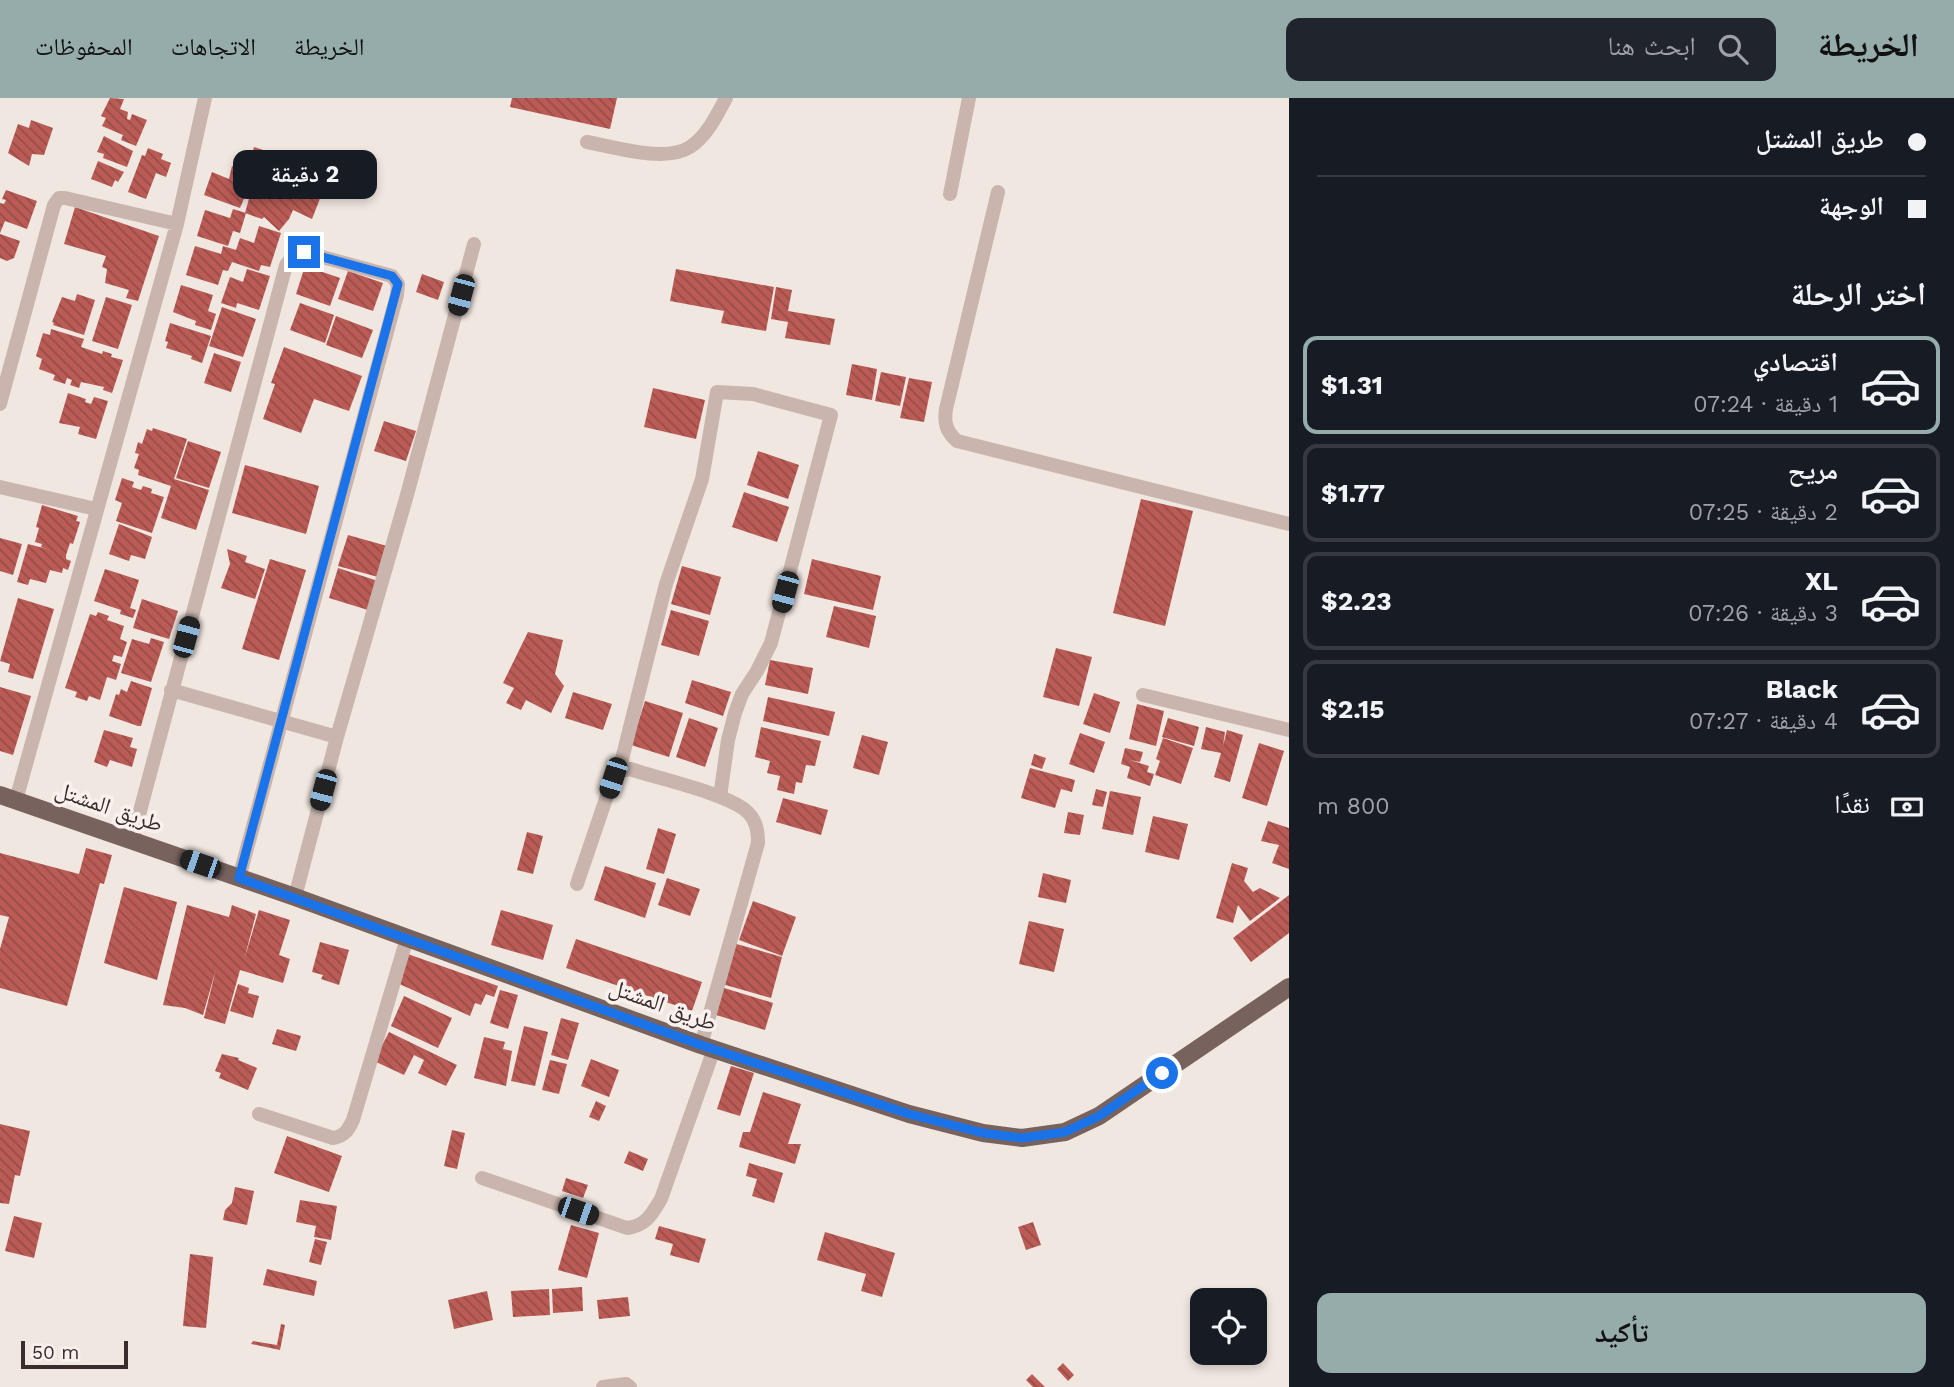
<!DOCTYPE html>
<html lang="ar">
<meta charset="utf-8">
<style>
:root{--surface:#171b24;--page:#20242c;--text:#f1f3f6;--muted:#9ea1a6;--line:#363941;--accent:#95acab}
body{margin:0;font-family:"Work Sans","Noto Naskh Arabic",sans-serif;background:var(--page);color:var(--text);direction:rtl;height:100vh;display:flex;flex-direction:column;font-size:26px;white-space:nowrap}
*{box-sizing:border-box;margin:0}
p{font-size:23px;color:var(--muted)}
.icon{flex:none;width:38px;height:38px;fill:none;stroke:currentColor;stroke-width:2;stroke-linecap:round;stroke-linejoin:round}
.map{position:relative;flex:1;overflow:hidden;direction:ltr}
.details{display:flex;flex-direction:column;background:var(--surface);width:665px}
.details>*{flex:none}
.top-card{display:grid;align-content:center;height:154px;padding:0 28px;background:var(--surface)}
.controls{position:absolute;left:1190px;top:1190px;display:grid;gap:14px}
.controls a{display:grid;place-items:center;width:77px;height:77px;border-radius:14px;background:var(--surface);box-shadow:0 4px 10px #0003;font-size:35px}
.scale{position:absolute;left:21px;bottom:18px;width:107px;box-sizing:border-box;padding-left:7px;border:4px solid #382d2c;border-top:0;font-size:19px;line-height:24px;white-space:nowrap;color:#382d2c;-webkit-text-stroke:5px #f9f1ed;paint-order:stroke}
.end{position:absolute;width:32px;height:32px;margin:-16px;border:9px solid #1a73e8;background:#fff;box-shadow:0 0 0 4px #fff}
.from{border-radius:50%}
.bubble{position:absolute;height:49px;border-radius:14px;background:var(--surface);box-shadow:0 4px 10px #0003;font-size:23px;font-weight:700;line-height:49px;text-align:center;direction:rtl}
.car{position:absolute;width:21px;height:42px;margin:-21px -10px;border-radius:9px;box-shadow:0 0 5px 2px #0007;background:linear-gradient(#222 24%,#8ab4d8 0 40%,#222 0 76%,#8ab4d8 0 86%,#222 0)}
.top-card b{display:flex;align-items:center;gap:24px;height:66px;font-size:26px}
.top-card b+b{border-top:2px solid var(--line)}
.top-card i{width:18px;height:18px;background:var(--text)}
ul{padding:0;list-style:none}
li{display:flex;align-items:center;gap:21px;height:98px;margin:0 14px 10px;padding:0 14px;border:4px solid var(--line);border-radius:14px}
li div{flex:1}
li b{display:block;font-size:26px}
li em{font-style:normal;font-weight:700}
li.active{border-color:var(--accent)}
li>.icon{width:63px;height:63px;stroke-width:1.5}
h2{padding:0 28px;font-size:32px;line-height:84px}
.pay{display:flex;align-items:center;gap:18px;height:77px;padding:0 28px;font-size:26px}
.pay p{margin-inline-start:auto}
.primary-button{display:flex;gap:14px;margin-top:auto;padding:14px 28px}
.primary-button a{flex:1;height:80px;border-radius:14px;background:var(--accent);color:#111;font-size:28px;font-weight:700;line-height:80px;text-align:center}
header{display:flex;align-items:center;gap:42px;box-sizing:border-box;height:98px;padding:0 35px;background:var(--accent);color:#111}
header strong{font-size:33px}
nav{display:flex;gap:38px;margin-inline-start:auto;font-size:24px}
.search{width:490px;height:63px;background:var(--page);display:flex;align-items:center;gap:18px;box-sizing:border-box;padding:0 24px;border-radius:14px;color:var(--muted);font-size:26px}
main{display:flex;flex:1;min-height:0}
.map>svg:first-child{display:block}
.building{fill:url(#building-back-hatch)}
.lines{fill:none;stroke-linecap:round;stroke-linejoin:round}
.minor{stroke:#c9b5ae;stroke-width:14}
.major{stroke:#78625e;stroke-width:18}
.route{stroke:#1a73e8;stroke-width:9}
.labels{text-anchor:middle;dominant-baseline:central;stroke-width:7;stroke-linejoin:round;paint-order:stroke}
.street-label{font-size:23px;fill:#382d2c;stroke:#f9f1ed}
</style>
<header>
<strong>الخريطة</strong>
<div class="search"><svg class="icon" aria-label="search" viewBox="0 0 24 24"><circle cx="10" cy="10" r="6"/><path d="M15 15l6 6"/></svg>ابحث هنا</div>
<nav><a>الخريطة</a><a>الاتجاهات</a><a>المحفوظات</a></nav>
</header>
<main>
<section class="details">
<div class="top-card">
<b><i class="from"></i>طريق المشتل</b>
<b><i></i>الوجهة</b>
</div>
<h2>اختر الرحلة</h2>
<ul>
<li class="active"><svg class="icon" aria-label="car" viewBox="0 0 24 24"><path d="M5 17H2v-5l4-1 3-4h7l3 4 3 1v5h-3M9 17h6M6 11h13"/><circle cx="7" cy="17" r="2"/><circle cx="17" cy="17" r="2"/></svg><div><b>اقتصادي</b><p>1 دقيقة · 07:24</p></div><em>$1.31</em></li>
<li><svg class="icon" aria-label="car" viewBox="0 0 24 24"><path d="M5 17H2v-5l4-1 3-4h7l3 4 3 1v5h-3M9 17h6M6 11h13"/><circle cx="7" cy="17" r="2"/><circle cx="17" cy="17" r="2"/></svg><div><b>مريح</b><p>2 دقيقة · 07:25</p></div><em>$1.77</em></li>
<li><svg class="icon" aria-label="car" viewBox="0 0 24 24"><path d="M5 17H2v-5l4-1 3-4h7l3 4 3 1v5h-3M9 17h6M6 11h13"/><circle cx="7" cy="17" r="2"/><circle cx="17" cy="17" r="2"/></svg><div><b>XL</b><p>3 دقيقة · 07:26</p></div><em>$2.23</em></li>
<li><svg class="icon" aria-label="car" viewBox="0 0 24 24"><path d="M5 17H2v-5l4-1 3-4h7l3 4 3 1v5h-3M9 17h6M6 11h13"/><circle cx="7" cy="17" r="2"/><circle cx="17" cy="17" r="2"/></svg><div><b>Black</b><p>4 دقيقة · 07:27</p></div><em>$2.15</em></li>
</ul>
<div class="pay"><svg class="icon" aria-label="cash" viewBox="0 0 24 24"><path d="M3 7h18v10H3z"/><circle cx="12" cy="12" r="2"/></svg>نقدًا<p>800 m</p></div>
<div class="primary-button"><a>تأكيد</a></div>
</section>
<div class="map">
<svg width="1289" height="1289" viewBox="0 0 1289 1289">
<defs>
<pattern id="building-back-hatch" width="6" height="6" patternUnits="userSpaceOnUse" patternTransform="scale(1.75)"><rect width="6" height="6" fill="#ba5b56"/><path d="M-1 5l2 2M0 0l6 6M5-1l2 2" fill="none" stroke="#984c47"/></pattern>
</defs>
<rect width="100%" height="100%" fill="#f1e7e1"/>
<!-- building -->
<path class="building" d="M110,0L124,1L120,11L128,14L127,21L130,22L132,16L147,22L136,48L121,42L123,37L102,28L106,20L101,18Z
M512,0H617L610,31L510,9Z
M31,22L53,30L44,57L32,56L29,68L8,55L18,26L29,30Z
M104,38L133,53L127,69L103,60L104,56L97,54Z
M254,49L285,59L278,81L249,73L257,76L252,88L263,80L279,99L285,86L321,98L312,121L293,112L289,121L279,133L264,119L262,121L245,115L252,90L249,89L240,110L204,97L212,74L229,81L232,68L247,73Z
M148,50L163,56L161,61L171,65L166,79L156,75L146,101L128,94L142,57L145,58Z
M297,61L317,67L310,91L290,85Z
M98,63L124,74L118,84L115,82L112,89L91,81Z
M317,75L335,80L330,97L312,92Z
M6,92L37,103L27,131L5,123L0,135V105L4,106L6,102L2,101Z
M75,109L159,138L138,203L126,200L129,192L105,185L107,171L102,169L106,158L64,146Z
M233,111L246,115L240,135L233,133L228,148L197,138L205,112L230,120Z
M259,128L281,135L270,169L261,167L259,173L232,164L228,173L223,172L218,187L186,177L195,148L221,156L223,148L236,152L240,140L254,145Z
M0,136L20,143L14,160L7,163L0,160Z
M305,168L340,180L330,208L296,196Z
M247,171L270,178L259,212L237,205L236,210L221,205L230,179L243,184Z
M676,171L774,189L766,233L721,225L724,213L670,203Z
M348,173L383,185L373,213L338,201Z
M422,176L444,184L438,202L416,194Z
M181,187L213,197L208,213L216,216L211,232L195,227L196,223L173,214Z
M776,189L792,192L788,213L835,221L830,247L785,240L788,224L771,221Z
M77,196L95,202L84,237L53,227L54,225L52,224L62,199L75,203Z
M106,199L132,207L118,251L92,243Z
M300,205L334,217L325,245L290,232Z
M222,209L256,221L243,259L209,248Z
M336,218L373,232L362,260L326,247Z
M170,225L211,238L202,265L191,261L192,258L166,250L168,244L165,243Z
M51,231L84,241L81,249L102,256L103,253L112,256L111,259L123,262L112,295L103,292L104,289L81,284L79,290L70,287L72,282L67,280L65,286L53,282L55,277L39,271L42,261L36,258L43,235L50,237Z
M284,249L362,278L349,313L314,301L301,335L263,321L275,286L271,285Z
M214,255L241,264L231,294L204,285Z
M852,266L877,271L872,302L846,297Z
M881,274L906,279L900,308L875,303Z
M909,280L932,284L924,324L900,320Z
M653,290L705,302L696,341L644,329Z
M68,295L86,301L85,304L91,306L94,299L108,303L96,341L78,336L80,329L59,325Z
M384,323L416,333L406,363L374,353Z
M153,330L187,341L174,381L209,392L196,432L161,420L171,388L138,377L139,372L134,370L139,356L135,355L138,344L142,346L147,331L152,333Z
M188,343L221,354L209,390L176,380Z
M758,353L799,367L788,401L747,387Z
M245,367L319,388L306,436L232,415Z
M122,380L134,384L132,389L141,392L143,388L152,391L151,395L164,399L152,435L116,423L122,405L115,402Z
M744,394L789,409L777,444L732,429Z
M1141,401L1193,413L1165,528L1113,515Z
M42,407L78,418L76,423L80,424L73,446L70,445L66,457V461L71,463L68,472L63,470L62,475L50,472L46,485L30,481L28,487L17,484L28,446L51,452L41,449L42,446L35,444L39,430L36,429Z
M119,426L152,439L145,461L131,457L129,463L109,456Z
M348,437L387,448L378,479L338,468Z
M0,440L22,446L13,477L0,473Z
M227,451L247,458L245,464L265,471L255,501L221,490L230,466Z
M270,461L306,472L279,562L242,551Z
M812,461L881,478L873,512L804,496Z
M682,468L721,479L710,517L671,506Z
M338,470L378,483L368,512L329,500Z
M105,471L139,482L130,510L136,512L133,520L120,516L121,512L94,503Z
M18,500L54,511L33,581L8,574L10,566L0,563Z
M142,501L178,513L169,541L133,530Z
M834,508L876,518L869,550L826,539Z
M671,512L709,523L699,558L661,547Z
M98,514L109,518L107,522L124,528L120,541L127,544L122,559L114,557L112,563L121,566L116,582L107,579L100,602L89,598L87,603L75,599L77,594L65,590L90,516L96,518Z
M528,534L563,542L555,576L564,588L551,615L526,602L521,612L506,605L514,590L503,585Z
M151,540L164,544L151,584L121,575L132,541L149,546Z
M1056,550L1092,559L1079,608L1043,599Z
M770,562L813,570L808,596L765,587Z
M692,582L731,594L723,618L685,605Z
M131,583L152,590L141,628H138L109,618L116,596L119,597L121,591L127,594Z
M0,589L31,598L13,657L0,653Z
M573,594L612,606L603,632L565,620Z
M1094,595L1120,604L1110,635L1083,626Z
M768,599L835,614L829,638L763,623Z
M645,603L683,615L669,659L631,647Z
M1137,606L1164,613L1156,648L1129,641Z
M689,620L718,630L705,669L676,659Z
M1168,620L1199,629L1194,648L1162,639Z
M761,629L821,643L815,668L806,667L802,685L796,684L794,696L777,692L780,678L767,675L770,663L755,659Z
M1206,629L1225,634L1223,648L1227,632L1243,637L1230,684L1214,679L1221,655L1201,651Z
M104,632L133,640L130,649L137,651L132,669L110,662L107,669L94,664Z
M1080,635L1105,644L1094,675L1069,666Z
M862,637L888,644L879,677L853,670Z
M1163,640L1193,650L1181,686L1155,677L1160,663L1156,661Z
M1259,645L1284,653L1267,708L1242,700Z
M1125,650L1143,654L1140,664L1130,662L1149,668L1147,674L1154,676L1150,688L1127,680L1130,669L1121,666Z
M1034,656L1046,660L1042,671L1031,667Z
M1030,670L1075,682L1072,694L1061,691L1055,710L1021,700Z
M1096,691L1107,694L1103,709L1092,707Z
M1110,693L1141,699L1133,737L1102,731Z
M783,700L828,712L821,737L776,724Z
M1068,714L1084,717L1080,737L1064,735Z
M1153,718L1188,726L1179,762L1145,754Z
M1268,723L1289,730V771L1272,765L1279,747L1261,743Z
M658,730L676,736L664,776L646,771Z
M527,734L543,738L533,776L517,772Z
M86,750L112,757L104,786L100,785L67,908L0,890V851L9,819L0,817V755L79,776Z
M1232,765L1248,770L1244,783L1253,794L1260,790L1280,800L1250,823L1238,807L1233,825L1216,820Z
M605,768L656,785L645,820L594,802Z
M1043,775L1071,782L1066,805L1038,799Z
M667,780L700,791L690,818L658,807Z
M124,789L177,804L157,882L104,865Z
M1289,797V835L1251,864L1233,840Z
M753,803L796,819L782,858L739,842Z
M187,807L229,819L232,807L256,816L244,862L259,812L290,822L279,857L290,861L283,885L240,872L225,926L204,920L216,871L203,917L185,910L163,907Z
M501,812L553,827L543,862L491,847Z
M1029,823L1064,831L1054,874L1019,866Z
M576,841L702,884L692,913L566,870Z
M320,844L349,852L339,887L321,881L323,877L312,874Z
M733,845L782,859L771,900L722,886Z
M405,855L498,888L494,899L486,896L481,907L475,905L470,918L395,884Z
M238,886L249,890L248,895L259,898L253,920L230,913Z
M721,889L773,905L765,932L713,916Z
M500,892L518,897L508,931L490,925Z
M404,898L452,920L438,950L391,928Z
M561,920L579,925L568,962L551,957Z
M524,928L548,934L535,988L511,983Z
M277,931L301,938L296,953L272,946Z
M389,934L457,967L446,988L418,975L424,962L414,957L404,977L374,963Z
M484,939L505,944L503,951L512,953L506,988L474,980Z
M222,956L239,960L238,962L257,970L248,992L219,980L221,975L215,973Z
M591,961L619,972L609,999L581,988Z
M550,962L567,966L559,996L542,992Z
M731,968L754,975L740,1018L717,1011Z
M763,994L801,1006L788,1046H801L795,1066L739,1049L743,1034H750Z
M596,1003L606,1008L599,1023L589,1019Z
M0,1026L30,1033L20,1078L15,1077L9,1106L0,1105Z
M452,1032L465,1035L457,1071L444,1068Z
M287,1038L342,1058L329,1094L274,1075Z
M629,1053L648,1061L643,1073L624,1065Z
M749,1065L783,1075L774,1105L752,1098L757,1081L746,1078Z
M566,1080L588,1087L583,1100L562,1093Z
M235,1089L254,1093L247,1127L223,1122L225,1112L232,1105Z
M300,1102L337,1108L331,1142L314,1139L316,1128L296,1124Z
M14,1118L42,1125L34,1160L5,1153Z
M1033,1124L1041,1147L1026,1152L1018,1129Z
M571,1127L599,1135L587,1180L558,1172Z
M659,1128L706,1141L699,1165L670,1157L673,1146L655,1141Z
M825,1134L895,1155L882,1199L861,1193L866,1176L817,1162Z
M315,1141L327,1144L321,1167L309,1164Z
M190,1156L213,1159L206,1230L183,1228Z
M267,1171L317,1183L314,1198L263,1187Z
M582,1189L583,1213L553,1215L552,1191Z
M549,1191L550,1217L513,1219L511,1193Z
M487,1193L493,1222L454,1231L448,1202Z
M628,1199L630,1218L599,1221L597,1202Z
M281,1226L285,1227L280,1252L251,1246L253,1243L277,1247Z
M1063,1265L1074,1277L1068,1283L1057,1271Z
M1032,1276L1045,1289H1033L1026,1282Z"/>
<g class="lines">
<!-- minor -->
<path class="minor" d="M587,44C614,49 666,65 690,49C707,38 717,17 726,0
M998,94L946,311C944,325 946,333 957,343L1289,426
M950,96L969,0
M0,306L54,107L59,100H65L177,126
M0,389L96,411
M171,592L337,639
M1143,597L1289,632
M619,673L666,486L702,381L717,294L753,296L831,317L771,545L757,573L742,596L735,615L728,642L720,699
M16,702L177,126L205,0
M132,743L286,167L294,157L304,154L392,178L398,186L397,197L239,780
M577,786L613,680L619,673L630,671C660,681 720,694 744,711C756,720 758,732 758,745L701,947
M295,799L337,639L407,397L474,146
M259,1016L333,1040C345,1038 348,1032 353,1022L407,840
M482,1080L627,1130C646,1128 652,1116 661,1101L714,951
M603,1289L626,1286L630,1289"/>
<!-- major -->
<path class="major" d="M0,697L295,799L701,947L909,1016L983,1035L1022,1040L1065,1034L1099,1018L1289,889"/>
</g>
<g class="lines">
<!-- route -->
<path class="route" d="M304,154L392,178L398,186L239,780L701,947L909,1016L983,1035L1022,1040L1065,1034L1099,1018L1162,975"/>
</g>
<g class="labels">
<!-- street labels -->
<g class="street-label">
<text transform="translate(109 709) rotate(19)">طريق المشتل</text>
<text transform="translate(663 907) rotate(20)">طريق المشتل</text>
</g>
</g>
</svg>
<div class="controls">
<a><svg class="icon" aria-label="locate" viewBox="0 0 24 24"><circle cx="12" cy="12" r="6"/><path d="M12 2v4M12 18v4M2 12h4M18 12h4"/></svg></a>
</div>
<div class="scale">50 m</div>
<i class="end from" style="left:1162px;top:975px"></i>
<i class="end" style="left:304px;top:154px"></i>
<div class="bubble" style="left:233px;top:52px;width:144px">2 دقيقة</div>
<i class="car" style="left:461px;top:197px;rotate:195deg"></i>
<i class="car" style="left:785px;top:494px;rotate:195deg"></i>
<i class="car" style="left:186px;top:539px;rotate:15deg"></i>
<i class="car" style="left:613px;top:680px;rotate:198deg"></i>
<i class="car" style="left:323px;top:692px;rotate:195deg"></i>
<i class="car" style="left:200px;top:766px;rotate:289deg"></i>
<i class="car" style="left:578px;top:1113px;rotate:109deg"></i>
</div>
</main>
